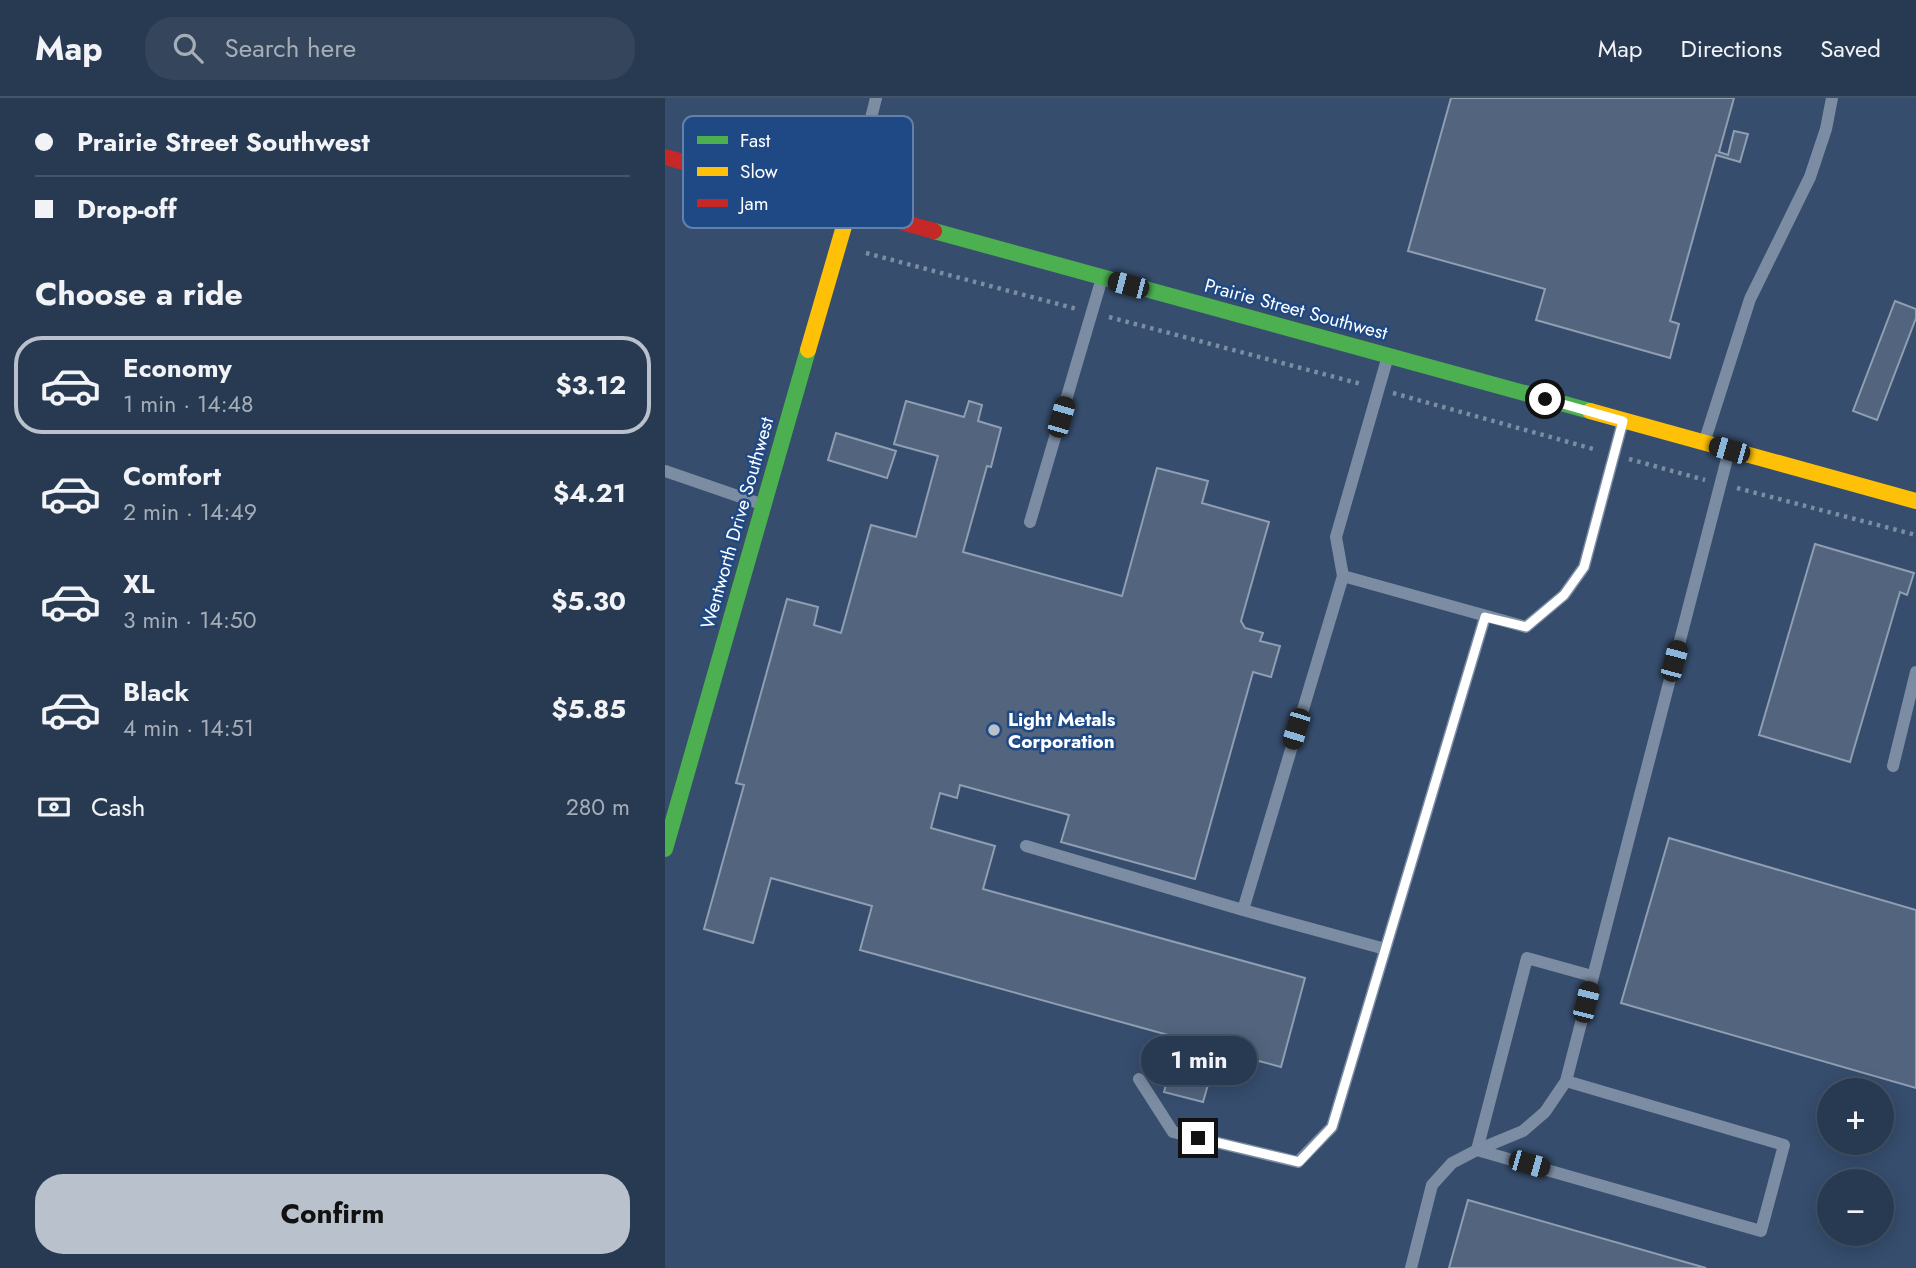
<!DOCTYPE html>
<meta charset="utf-8">
<style>
:root{--surface:#283a52;--page:#34455c;--text:#f1f3f6;--muted:#a5adb8;--line:#445469;--accent:#b9c1cc}
body{margin:0;font-family:Jost,sans-serif;background:var(--page);color:var(--text);height:100vh;display:flex;flex-direction:column;font-size:26px;white-space:nowrap}
*{box-sizing:border-box;margin:0}
p{font-size:23px;color:var(--muted)}
.icon{flex:none;width:38px;height:38px;fill:none;stroke:currentColor;stroke-width:2;stroke-linecap:round;stroke-linejoin:round}
.map{position:relative;flex:1;overflow:hidden}
.details{display:flex;flex-direction:column;background:var(--surface);width:665px}
.details>*{flex:none}
.top-card{display:grid;align-content:center;height:154px;padding:0 35px;background:var(--surface)}
.buttons{position:absolute;left:1152px;top:980px;display:grid;gap:14px}
.buttons a{display:grid;place-items:center;width:77px;height:77px;border-radius:50%;background:var(--surface);box-shadow:0 4px 18px #0003,0 0 0 2px var(--line);font-size:35px}
.end{position:absolute;width:32px;height:32px;margin:-16px;border:9px solid #fff;background:#111;box-shadow:0 0 0 4px #111}
.from{border-radius:50%}
.bubble{position:absolute;height:49px;border-radius:24px;background:var(--surface);box-shadow:0 4px 18px #0003,0 0 0 2px var(--line);font-size:23px;font-weight:700;line-height:49px;text-align:center}
.car{position:absolute;width:21px;height:42px;margin:-21px -10px;border-radius:9px;box-shadow:0 0 5px 2px #0007;background:linear-gradient(#222 24%,#8ab4d8 0 40%,#222 0 76%,#8ab4d8 0 86%,#222 0)}
.top-card b{display:flex;align-items:center;gap:24px;height:66px;font-size:26px}
.top-card b+b{border-top:2px solid var(--line)}
.top-card i{width:18px;height:18px;background:var(--text)}
ul{padding:0;list-style:none}
li{display:flex;align-items:center;gap:21px;height:98px;margin:0 14px 10px;padding:0 21px;border:4px solid transparent;border-radius:28px}
li div{flex:1}
li b{display:block;font-size:26px}
li em{font-style:normal;font-weight:700}
li.current{border-color:var(--accent)}
li>.icon{width:63px;height:63px;stroke-width:1.5}
h2{padding:0 35px;font-size:32px;line-height:84px}
.pay{display:flex;align-items:center;gap:18px;height:77px;padding:0 35px;font-size:26px}
.pay p{margin-inline-start:auto}
.action{display:flex;gap:14px;margin-top:auto;padding:14px 35px}
.action a{flex:1;height:80px;border-radius:28px;background:var(--accent);color:#111;font-size:28px;font-weight:700;line-height:80px;text-align:center}
header{display:flex;align-items:center;gap:42px;box-sizing:border-box;height:98px;padding:0 35px;background:var(--surface);border-bottom:2px solid var(--line)}
header strong{font-size:33px}
nav{display:flex;gap:38px;margin-inline-start:auto;font-size:24px}
.search{width:490px;height:63px;background:var(--page);display:flex;align-items:center;gap:18px;box-sizing:border-box;padding:0 24px;border-radius:28px;color:var(--muted);font-size:26px}
main{display:flex;flex:1;min-height:0}
.map>svg:first-child{display:block}
.building{fill:#52647e;stroke:#909eb1;stroke-width:2}
.lines{fill:none;stroke-linecap:round;stroke-linejoin:round}
.path{stroke:#7c8da3;stroke-width:4.5;stroke-dasharray:3.5 5;stroke-linecap:butt}
.lane{stroke:#7c8da3;stroke-width:12}
.fast{stroke:#4caf50;stroke-width:16}
.slow{stroke:#ffc107;stroke-width:16}
.jam{stroke:#c62828;stroke-width:16}
.route{stroke:#fff;stroke-width:9}
.poi-dot{fill:#b9c1cc;stroke:#1f4984;stroke-width:2.5}
.labels{text-anchor:middle;dominant-baseline:central;stroke-width:5;stroke-linejoin:round;paint-order:stroke}
.street-label{font-size:19px;fill:#fff;stroke:#1f4984}
.poi-label{font-size:19px;font-weight:bold;fill:#fff;stroke:#1f4984;text-anchor:start}
.key{fill:#1f4984;stroke:#6280a9;stroke-width:2}
.key-label{font-size:19px;fill:#fff}
</style>
<header>
<strong>Map</strong>
<div class="search"><svg class="icon" aria-label="search" viewBox="0 0 24 24"><circle cx="10" cy="10" r="6"/><path d="M15 15l6 6"/></svg>Search here</div>
<nav><a>Map</a><a>Directions</a><a>Saved</a></nav>
</header>
<main>
<section class="details">
<div class="top-card">
<b><i class="from"></i>Prairie Street Southwest</b>
<b><i></i>Drop-off</b>
</div>
<h2>Choose a ride</h2>
<ul>
<li class="current"><svg class="icon" aria-label="car" viewBox="0 0 24 24"><path d="M5 17H2v-5l4-1 3-4h7l3 4 3 1v5h-3M9 17h6M6 11h13"/><circle cx="7" cy="17" r="2"/><circle cx="17" cy="17" r="2"/></svg><div><b>Economy</b><p>1 min · 14:48</p></div><em>$3.12</em></li>
<li><svg class="icon" aria-label="car" viewBox="0 0 24 24"><path d="M5 17H2v-5l4-1 3-4h7l3 4 3 1v5h-3M9 17h6M6 11h13"/><circle cx="7" cy="17" r="2"/><circle cx="17" cy="17" r="2"/></svg><div><b>Comfort</b><p>2 min · 14:49</p></div><em>$4.21</em></li>
<li><svg class="icon" aria-label="car" viewBox="0 0 24 24"><path d="M5 17H2v-5l4-1 3-4h7l3 4 3 1v5h-3M9 17h6M6 11h13"/><circle cx="7" cy="17" r="2"/><circle cx="17" cy="17" r="2"/></svg><div><b>XL</b><p>3 min · 14:50</p></div><em>$5.30</em></li>
<li><svg class="icon" aria-label="car" viewBox="0 0 24 24"><path d="M5 17H2v-5l4-1 3-4h7l3 4 3 1v5h-3M9 17h6M6 11h13"/><circle cx="7" cy="17" r="2"/><circle cx="17" cy="17" r="2"/></svg><div><b>Black</b><p>4 min · 14:51</p></div><em>$5.85</em></li>
</ul>
<div class="pay"><svg class="icon" aria-label="cash" viewBox="0 0 24 24"><path d="M3 7h18v10H3z"/><circle cx="12" cy="12" r="2"/></svg>Cash<p>280 m</p></div>
<div class="action"><a>Confirm</a></div>
</section>
<div class="map">
<svg width="1251" height="1170" viewBox="0 0 1251 1170">
<rect width="100%" height="100%" fill="#364d6d"/>
<!-- building -->
<path class="building" d="M786,0H1069L1054,54L1063,57L1069,33L1083,36L1075,64L1051,57L1005,223L1014,226L1005,260L871,222L880,191L743,153Z
M1230,203L1251,211V220L1212,322L1188,313Z
M241,303L299,319L304,303L317,307L313,323L336,330L326,369L322,368L298,454L457,498L492,370L543,383L537,405L604,424L576,523L580,530L598,535L595,543L615,548L606,579L588,574L530,781L396,744L404,717L295,687L292,700L275,695L266,730L330,748L318,791L640,880L616,969L553,952L538,1004L499,994L514,940L195,852L207,808L106,780L88,845L39,831L79,687L71,685L122,501L153,509L149,527L176,535L206,427L251,439L273,358L229,346Z
M171,335L231,353L222,380L163,362Z
M1150,446L1249,475L1242,497L1235,494L1185,664L1094,637Z
M1004,740L1251,812V990L956,905Z
M803,1102L1041,1170H784Z"/>
<g class="lines">
<!-- path -->
<path class="path" d="M201,155L412,211
M444,219L696,286
M728,295L932,352
M964,361L1040,382
M1072,390L1251,437"/>
<!-- lane -->
<path class="lane" d="M184,108L211,0
M723,258L671,439L678,478L861,529L899,497L919,469L958,323
M1039,345L1085,201L1145,79L1161,31L1167,0
M0,373L99,407
M365,424L437,180
M678,478L578,812L720,851
M1228,668L1251,574
M361,748L578,812
M927,878L862,860L812,1052L1096,1133L1119,1047L901,983L1064,353
M474,981L508,1034L633,1064L667,1029L820,519
M746,1170L767,1087L787,1065L812,1052L858,1033L880,1014L901,983"/>
<!-- fast -->
<path class="fast" d="M269,133L925,313
M0,751L143,252"/>
<!-- slow -->
<path class="slow" d="M143,252L184,111
M925,313L1251,403"/>
<!-- jam -->
<path class="jam" d="M0,59L269,133"/>
</g>
<g class="lines">
<!-- route -->
<path class="route" d="M533,1040L634,1064L667,1029L820,519L861,529L899,497L919,469L958,323L880,301"/>
</g>
<!-- markers -->
<circle class="poi-dot" cx="329" cy="632" r="7"/>
<g class="labels">
<!-- street labels -->
<g class="street-label">
<text transform="translate(631 211) rotate(15)">Prairie Street Southwest</text>
<text transform="translate(72 425) rotate(-74)">Wentworth Drive Southwest</text>
</g>
<!-- poi labels -->
<g class="poi-label">
<text x="343" y="621">Light Metals<tspan x="343" dy="22">Corporation</tspan></text>
</g>
</g>
<!-- legend -->
<rect x="18" y="18" width="230" height="112" rx="10" class="key"/>
<rect x="32" y="38" width="31" height="8" fill="#4caf50"/>
<rect x="32" y="69" width="31" height="9" fill="#ffc107"/>
<rect x="32" y="101" width="31" height="8" fill="#c62828"/>
<g class="key-label">
<text x="75" y="49">Fast</text>
<text x="75" y="80">Slow</text>
<text x="75" y="112">Jam</text>
</g>
</svg>
<div class="buttons">
<a>+</a>
<a>−</a>
</div>
<i class="end from" style="left:880px;top:301px"></i>
<i class="end" style="left:533px;top:1040px"></i>
<div class="bubble" style="left:476px;top:938px;width:116px">1 min</div>
<i class="car" style="left:463px;top:187px;rotate:285deg"></i>
<i class="car" style="left:396px;top:319px;rotate:16deg"></i>
<i class="car" style="left:1064px;top:352px;rotate:286deg"></i>
<i class="car" style="left:1009px;top:563px;rotate:15deg"></i>
<i class="car" style="left:631px;top:631px;rotate:197deg"></i>
<i class="car" style="left:921px;top:904px;rotate:14deg"></i>
<i class="car" style="left:864px;top:1066px;rotate:106deg"></i>
</div>
</main>
